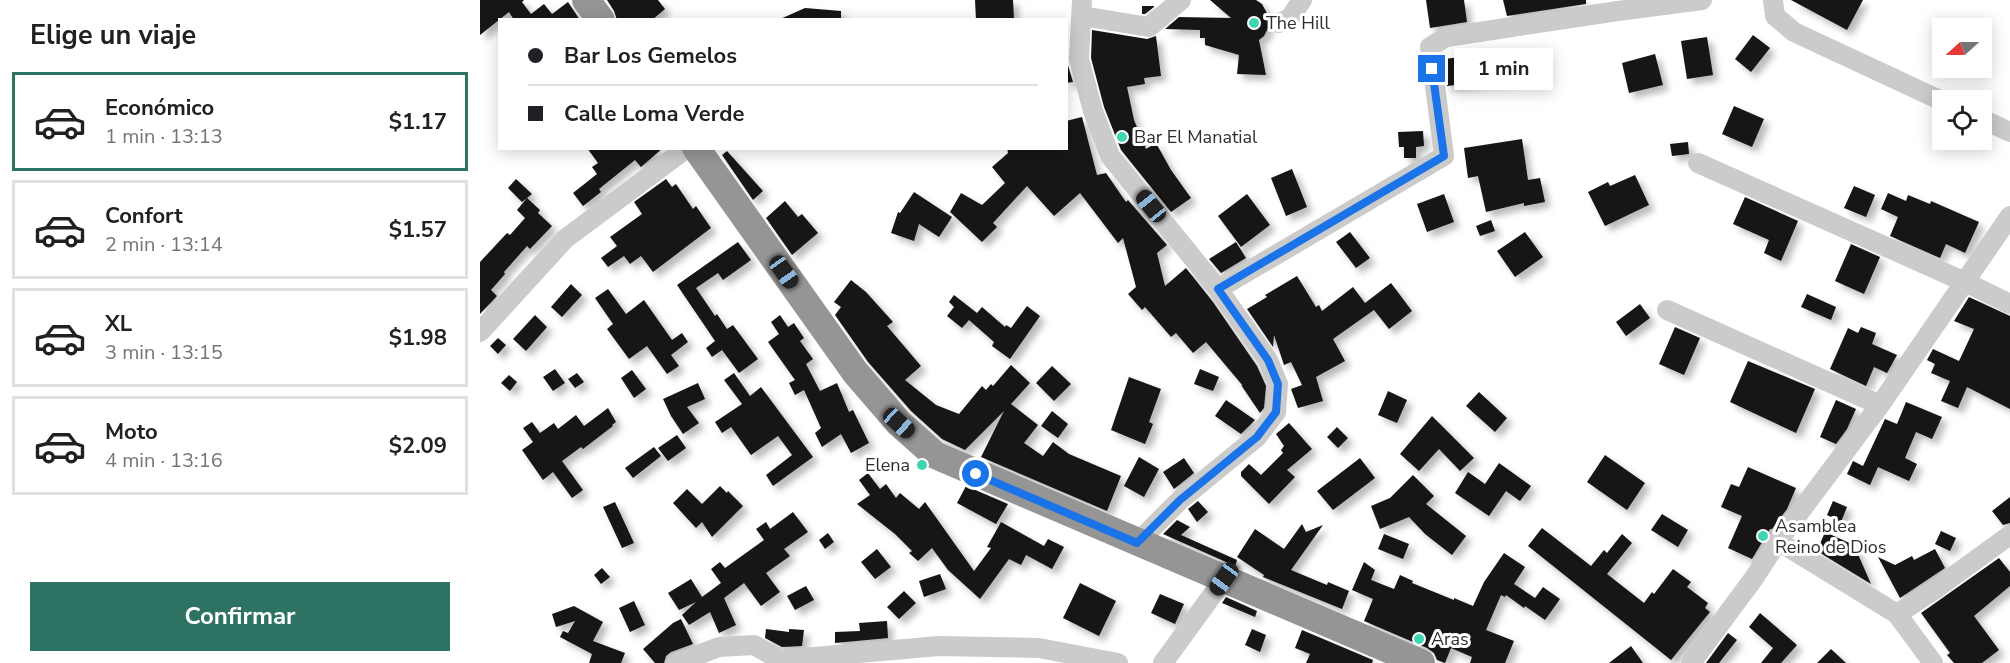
<!DOCTYPE html>
<html lang="es">
<meta charset="utf-8">
<style>
:root{--surface:#fff;--page:#f6f6f6;--text:#202124;--muted:#757577;--line:#e0e0e0;--accent:#2e7263}
body{margin:0;font-family:"Nunito Sans",sans-serif;background:var(--page);color:var(--text);height:100vh;display:flex;flex-direction:column;font-size:22px;white-space:nowrap}
*{box-sizing:border-box;margin:0}
p{font-size:20px;color:var(--muted)}
.icon{flex:none;width:33px;height:33px;fill:none;stroke:currentColor;stroke-width:2;stroke-linecap:round;stroke-linejoin:round}
.map{position:relative;flex:1;overflow:hidden}
.drawer{display:flex;flex-direction:column;background:var(--surface);width:480px}
.drawer>*{flex:none}
.hud{position:absolute;left:18px;top:18px;width:570px;height:132px;border-radius:0px;box-shadow:0 3px 15px #0003;display:grid;align-content:center;height:132px;padding:0 30px;background:var(--surface)}
.needle{width:39px;rotate:249deg}
.controls{position:absolute;left:1452px;top:18px;display:grid;gap:12px}
.controls a{display:grid;place-items:center;width:60px;height:60px;border-radius:0px;background:var(--surface);box-shadow:0 3px 15px #0003;font-size:30px}
.end{position:absolute;width:27px;height:27px;margin:-14px;border:8px solid #1a73e8;background:#fff;box-shadow:0 0 0 3px #fff}
.from{border-radius:50%}
.bubble{position:absolute;height:42px;border-radius:0px;background:var(--surface);box-shadow:0 3px 15px #0003;font-size:20px;font-weight:700;line-height:42px;text-align:center}
.car{position:absolute;width:18px;height:36px;margin:-18px -9px;border-radius:8px;box-shadow:0 0 4px 2px #0007;background:linear-gradient(#222 24%,#8ab4d8 0 40%,#222 0 76%,#8ab4d8 0 86%,#222 0)}
.hud b{display:flex;align-items:center;gap:21px;height:57px;font-size:22px}
.hud b+b{border-top:2px solid var(--line)}
.hud i{width:15px;height:15px;background:var(--text)}
ul{padding:0;list-style:none}
li{display:flex;align-items:center;gap:18px;height:99px;margin:0 12px 9px;padding:0 18px;border:3px solid var(--line);border-radius:0px}
li div{flex:1}
li b{display:block;font-size:22px}
li em{font-style:normal;font-weight:700}
li.current{border-color:var(--accent)}
li>.icon{width:54px;height:54px;stroke-width:1.5}
h2{padding:0 30px;font-size:27px;line-height:72px}
.cta{display:flex;gap:12px;margin-top:auto;padding:12px 30px}
.cta a{flex:1;height:69px;border-radius:0px;background:var(--accent);color:#fff;font-size:24px;font-weight:700;line-height:69px;text-align:center}
main{display:flex;flex:1;min-height:0}
.map>svg:first-child{display:block}
.building{fill:#151515;filter:url(#shadow)}
.lines{fill:none;stroke-linecap:round;stroke-linejoin:round}
.minor{stroke:#cbcbcb;stroke-width:20}
.highway{stroke:#959595;stroke-width:28}
.route{stroke:#1a73e8;stroke-width:8}
.poi-dot{fill:#3fd5b0;stroke:#fff;stroke-width:2}
.labels{text-anchor:middle;dominant-baseline:central;stroke-width:6;stroke-linejoin:round;paint-order:stroke}
.poi-label{font-size:18px;fill:#2e2e2e;stroke:#fff;text-anchor:start}
</style>
<main>
<section class="drawer">
<h2>Elige un viaje</h2>
<ul>
<li class="current"><svg class="icon" aria-label="car" viewBox="0 0 24 24"><path d="M5 17H2v-5l4-1 3-4h7l3 4 3 1v5h-3M9 17h6M6 11h13"/><circle cx="7" cy="17" r="2"/><circle cx="17" cy="17" r="2"/></svg><div><b>Económico</b><p>1 min · 13:13</p></div><em>$1.17</em></li>
<li><svg class="icon" aria-label="car" viewBox="0 0 24 24"><path d="M5 17H2v-5l4-1 3-4h7l3 4 3 1v5h-3M9 17h6M6 11h13"/><circle cx="7" cy="17" r="2"/><circle cx="17" cy="17" r="2"/></svg><div><b>Confort</b><p>2 min · 13:14</p></div><em>$1.57</em></li>
<li><svg class="icon" aria-label="car" viewBox="0 0 24 24"><path d="M5 17H2v-5l4-1 3-4h7l3 4 3 1v5h-3M9 17h6M6 11h13"/><circle cx="7" cy="17" r="2"/><circle cx="17" cy="17" r="2"/></svg><div><b>XL</b><p>3 min · 13:15</p></div><em>$1.98</em></li>
<li><svg class="icon" aria-label="car" viewBox="0 0 24 24"><path d="M5 17H2v-5l4-1 3-4h7l3 4 3 1v5h-3M9 17h6M6 11h13"/><circle cx="7" cy="17" r="2"/><circle cx="17" cy="17" r="2"/></svg><div><b>Moto</b><p>4 min · 13:16</p></div><em>$2.09</em></li>
</ul>
<div class="cta"><a>Confirmar</a></div>
</section>
<div class="map">
<svg width="1530" height="663" viewBox="0 0 1530 663">
<defs>
<filter id="shadow"><feDropShadow dx="5.5" dy="5.5" stdDeviation="3" flood-color="#0004"/></filter>
</defs>
<rect width="100%" height="100%" fill="#fff"/>
<!-- building -->
<path class="building" d="M0,0H44L42,2L51,14L64,4L72,14L88,2L100,20H34L29,12L0,35Z
M127,0H178L185,9L172,20H137L134,11Z
M495,0H533L534,20H496Z
M730,0H776L782,4L789,17L788,28L784,36L779,40L786,75L757,74L759,55L725,45V38H720V30L685,29L699,17L751,18Z
M946,0H984L987,22L950,28Z
M1023,0H1106V4L1027,16Z
M1311,0H1383L1367,30Z
M662,6H674V7L665,14H662Z
M325,8L361,11V20H298Z
M612,30L667,39L676,36L681,76L664,78L665,84L647,87L654,120L666,149L676,143L691,170L711,198L691,212L641,150L624,107L611,58Z
M1273,35L1290,48L1271,72L1255,59Z
M1227,37L1233,75L1207,79L1201,41Z
M586,48L587,62L593,82L586,83Z
M1023,52L1025,79L967,86L964,59Z
M1175,54L1183,85L1149,93L1142,63Z
M1254,106L1284,119L1272,147L1242,134Z
M602,117L617,175L626,173L646,202L648,200L687,245L677,253L685,286L706,268L733,302L777,366L786,386L784,408L780,413L761,385L763,386L726,342L713,353L696,333L691,337L665,307L662,310L648,294L656,287L643,238L638,243L600,193L574,216L547,186L513,223L517,227L502,242L470,212L481,193L502,205L525,183L512,167L528,153L527,148H586V121Z
M943,131L944,146L936,147V158H924V147H919L918,132Z
M1042,139L1048,180L1060,178L1065,202L1044,206V203L1006,212L998,176L988,178L984,148Z
M1208,142L1209,154L1192,156L1190,144Z
M107,148H183L161,167L155,160L119,189L121,192L103,206L93,193L117,174L112,167L118,163Z
M247,151L283,191L273,200L242,155Z
M812,169L827,207L806,216L791,178Z
M1155,175L1169,205L1125,226L1108,192L1128,182L1130,186Z
M36,179L52,194L42,202L28,188Z
M186,179L192,187L196,184L213,209L216,206L231,228L173,272L161,256L150,264L144,256L128,267L121,258L137,246L130,237L162,214L154,202Z
M1374,186L1395,195L1386,217L1364,208Z
M434,192L472,217L459,237L439,224L434,241L411,233L418,212L420,213Z
M1408,193L1426,201L1428,195L1450,204L1451,201L1499,222L1485,253L1466,244L1460,258L1410,236L1418,217L1401,209Z
M767,194L790,225L761,247L738,216Z
M964,194L974,222L947,232L937,204Z
M1265,197L1318,221L1301,261L1284,253L1289,240L1253,224Z
M47,198L60,210L58,213L72,226L50,249L47,246L24,272L25,274L11,290L17,296L0,314V262L27,233L30,235L45,218L37,210Z
M305,201L318,217L322,214L338,233L312,255L286,218Z
M1011,220L1015,231L1000,236L996,226Z
M870,232L890,258L876,268L856,242Z
M1045,232L1063,257L1035,277L1017,251Z
M258,242L271,260L243,280L238,273L216,288L235,316L237,314L247,329L253,325L278,359L259,373L242,350L232,357L226,348L235,341L197,285Z
M756,242L766,258L741,273L729,259Z
M1371,244L1400,257L1384,294L1355,281Z
M817,276L836,307L839,305L842,311L873,287L885,303L911,283L932,311L909,329L894,310L853,339L865,361L836,377L843,401L818,408L811,389L822,385L811,362L804,365L794,335L793,347L767,309L787,297L785,295Z
M371,280L386,292L413,322L407,326L441,366L425,380L456,405L479,414L502,386L506,390L511,384L513,386L531,365L550,383L531,404L558,425L544,443L563,456L573,442L589,454L641,476L627,511L501,457L524,411L485,450L462,439L431,411L388,362L355,315L361,307L354,302Z
M91,284L102,295L82,317L71,307Z
M128,289L146,314L164,300L192,340L202,333L208,342L191,355L199,366L187,374L167,346L149,359L127,329L133,324L115,298Z
M1327,294L1356,307L1351,320L1321,307Z
M474,295L497,313L502,307L525,327L526,325L531,328L547,306L560,316L530,359L512,346L514,342L489,320L482,328L467,316L474,307L469,302Z
M1489,297L1530,316V409L1487,387L1478,408L1461,401L1470,381L1451,373L1455,364L1447,360L1453,349L1479,361L1494,329L1474,321Z
M1160,304L1170,318L1146,336L1136,322Z
M55,315L67,327L46,351L33,339Z
M300,315L308,327L314,323L324,338L320,341L333,359L326,364L340,391L357,383L369,412L373,410L389,443L371,453L361,434L342,447L335,433L341,428L324,390L315,395L309,383L315,380L288,342L299,334L291,322Z
M1195,327L1220,338L1204,375L1179,364Z
M1381,327L1396,333L1392,344L1417,355L1407,373L1394,367L1386,386L1350,369L1368,328L1378,333Z
M18,338L26,345L18,354L10,346Z
M1268,361L1335,389L1316,433L1250,402Z
M572,366L591,384L574,401L556,383Z
M75,369L85,383L73,391L63,377Z
M720,369L739,377L733,391L714,384Z
M152,370L166,389L154,398L141,378Z
M97,373L104,382L95,388L88,379Z
M254,373L270,396L281,387L333,457L293,486L286,475L312,455L298,436L271,455L251,427L242,433L235,422L262,404L244,380Z
M29,375L37,382L30,391L21,383Z
M649,377L681,389L669,422L673,424L665,444L631,430Z
M218,383L225,399L207,407L219,423L203,434L191,416L183,399Z
M908,391L927,400L917,423L898,415Z
M999,392L1027,418L1015,432L986,406Z
M746,400L775,420L761,434L735,416Z
M1356,400L1376,409L1367,429L1356,444L1340,437Z
M1426,402L1462,417L1452,439L1436,432L1425,458L1437,464L1429,481L1398,467L1390,485L1367,474L1373,461L1383,466L1405,419L1417,424Z
M128,408L136,422L132,425L133,426L103,449L101,447L82,461L103,490L92,498L73,472L63,480L42,450L53,442L43,428L52,422L60,433L74,423L78,429L96,415L104,426Z
M572,411L588,424L578,438L561,426Z
M952,416L994,458L980,471L959,449L939,471L920,454Z
M809,423L832,449L807,470L815,477L789,504L761,476V472L769,464L781,475L803,453L801,450L804,446L796,434Z
M857,427L868,438L858,448L847,437Z
M197,435L206,448L188,461L178,448Z
M174,447L181,456L153,478L145,468Z
M1125,455L1165,483L1147,510L1107,482Z
M659,457L679,469L664,497L644,486Z
M704,458L714,473L694,489L683,472Z
M880,458L895,478L853,510L837,491Z
M1019,463L1051,486L1040,501L1026,491L1009,516L975,493L988,472L1005,484Z
M1268,467L1316,488L1307,509L1292,529H1290L1272,559L1248,548L1262,516L1241,507L1251,484L1259,487Z
M388,473L400,489L406,484L416,498L420,493L439,509L445,502L494,571L511,548L507,547L521,522L564,546L568,539L584,547L572,569L546,555L541,565L529,559L500,599L468,570L452,548L438,561L429,553L432,551L415,534L377,504L390,495L379,480Z
M933,475L954,496L946,504L986,536L972,555L945,534L929,517L900,529L891,506L910,498Z
M240,486L247,493L248,491L263,506L232,537L222,522L216,528L193,503L207,489L222,504Z
M486,486L528,504L516,524L477,503Z
M1530,497V523L1523,525L1512,511Z
M718,501L728,512L717,522L708,509Z
M1353,501L1367,507L1361,522L1347,515Z
M135,502L154,543L142,548L123,507Z
M313,512L328,532L304,549L310,556L286,573L300,592L281,606L264,583L244,598L256,625L239,633L230,612L209,625L202,615L216,602L199,610L188,593L211,579L222,597L241,583L231,569L240,562L245,568L284,540L276,529L286,522L290,529Z
M1182,514L1208,530L1198,547L1171,530Z
M697,520L710,527L701,535L757,560L755,566L683,534Z
M822,524L826,532L843,525L811,570L847,585L848,582L869,591L862,609L783,577L784,575L757,557L775,529L804,549Z
M1062,528L1111,566L1124,550L1127,553L1142,534L1152,543L1127,574L1164,603L1172,592L1174,594L1193,569L1211,582L1207,587L1228,603L1225,608L1230,612L1191,660L1048,546Z
M1461,531L1476,538L1470,551L1455,544Z
M1345,532L1374,545L1391,584L1337,551Z
M348,533L354,542L345,549L339,540Z
M904,534L929,544L923,559L898,549Z
M397,549L411,567L395,579L381,562Z
M1455,549L1465,568L1420,598L1398,557L1415,565L1432,556L1434,560Z
M1024,553L1045,567L1034,584L1055,598L1063,587L1080,599L1065,620L1045,606L1044,608L1026,595L1025,597L1021,595L1006,630L1034,641L1025,663H990L992,657L971,648L965,663L957,660L954,653L947,648L884,621L893,599L872,590L884,562L895,570L891,580L914,589L920,575L933,581L932,583L974,600V598L993,606L1004,582Z
M1519,558L1530,572V586L1494,616L1519,650L1502,663H1474L1467,655L1470,653L1441,613Z
M122,568L130,577L121,584L114,575Z
M460,574L466,589L444,597L439,581Z
M600,583L636,601L619,636L583,618Z
M326,586L334,600L315,610L307,596Z
M424,591L436,603L419,619L407,607Z
M680,594L704,604L695,624L671,613Z
M746,597L777,611L775,617L742,603Z
M154,601L165,625L150,632L139,608Z
M94,606L123,622L113,641L145,653L141,663H109L112,654L80,637L83,631L88,633L95,621L76,627L72,614Z
M1280,613L1317,645L1301,663H1281L1293,648L1269,627Z
M201,619L213,644L191,652L186,656L184,663H175L163,649L193,623Z
M407,621L408,638L355,643V632L380,631L379,623Z
M286,629L309,632V629L324,630L322,646L302,647L285,638Z
M772,629L786,635L780,652L765,645Z
M822,630L893,660L892,663H826L830,654L815,648Z
M1248,633L1257,640L1239,663H1226Z
M1151,646L1163,663H1129Z
M1351,649L1366,663H1337Z"/>
<g class="lines">
<!-- minor -->
<path class="minor" d="M602,0L599,59L613,111L630,156L738,289L788,360L798,384L796,412L777,437L700,500L657,543
M1293,0L1295,16L1314,32L1462,101
M602,16L669,27L701,0
M799,23L810,18L822,0
M1502,119L1530,132
M1218,163L1485,282L1530,304
M738,289L964,156L950,47L966,37L1138,11L1222,0
M1187,310L1400,405
M0,332L85,239L207,148
M1298,541L1417,614L1457,588L1530,535
M1417,614L1453,663
M196,663L239,647L274,645L300,660L459,646L559,648L638,663
M683,663L744,579
M1211,663L1274,578L1298,541L1400,405L1530,216"/>
<!-- highway -->
<path class="highway" d="M106,0L121,20
M216,148L375,372L419,423L455,455L941,663"/>
</g>
<g class="lines">
<!-- route -->
<path class="route" d="M496,474L657,543L700,500L777,437L796,412L798,384L788,360L738,289L964,156L952,69"/>
</g>
<!-- markers -->
<g class="poi-dot">
<circle cx="774" cy="23" r="6"/>
<circle cx="642" cy="137" r="6"/>
<circle cx="442" cy="465" r="6"/>
<circle cx="1283" cy="536" r="6"/>
<circle cx="939" cy="639" r="6"/>
</g>
<g class="labels">
<!-- poi labels -->
<g class="poi-label">
<text x="786" y="23">The Hill</text>
<text x="654" y="137">Bar El Manatial</text>
<text x="430" y="465" text-anchor="end">Elena</text>
<text x="1295" y="526">Asamblea<tspan x="1295" dy="21">Reino de Dios</tspan></text>
<text x="951" y="639">Aras</text>
</g>
</g>
</svg>
<div class="controls">
<a><svg class="needle" viewBox="-14 -14 28 28"><path d="M0-13l5 13h-10z" fill="#e53935"/><path d="M0 13l5-13h-10z" fill="#757577"/></svg></a>
<a><svg class="icon" aria-label="locate" viewBox="0 0 24 24"><circle cx="12" cy="12" r="6"/><path d="M12 2v4M12 18v4M2 12h4M18 12h4"/></svg></a>
</div>
<i class="end from" style="left:496px;top:474px"></i>
<i class="end" style="left:952px;top:69px"></i>
<div class="bubble" style="left:974px;top:48px;width:99px">1 min</div>
<i class="car" style="left:671px;top:206px;rotate:321deg"></i>
<i class="car" style="left:304px;top:272px;rotate:145deg"></i>
<i class="car" style="left:419px;top:423px;rotate:132deg"></i>
<i class="car" style="left:744px;top:579px;rotate:216deg"></i>
<div class="hud">
<b><i class="from"></i>Bar Los Gemelos</b>
<b><i></i>Calle Loma Verde</b>
</div>
</div>
</main>
